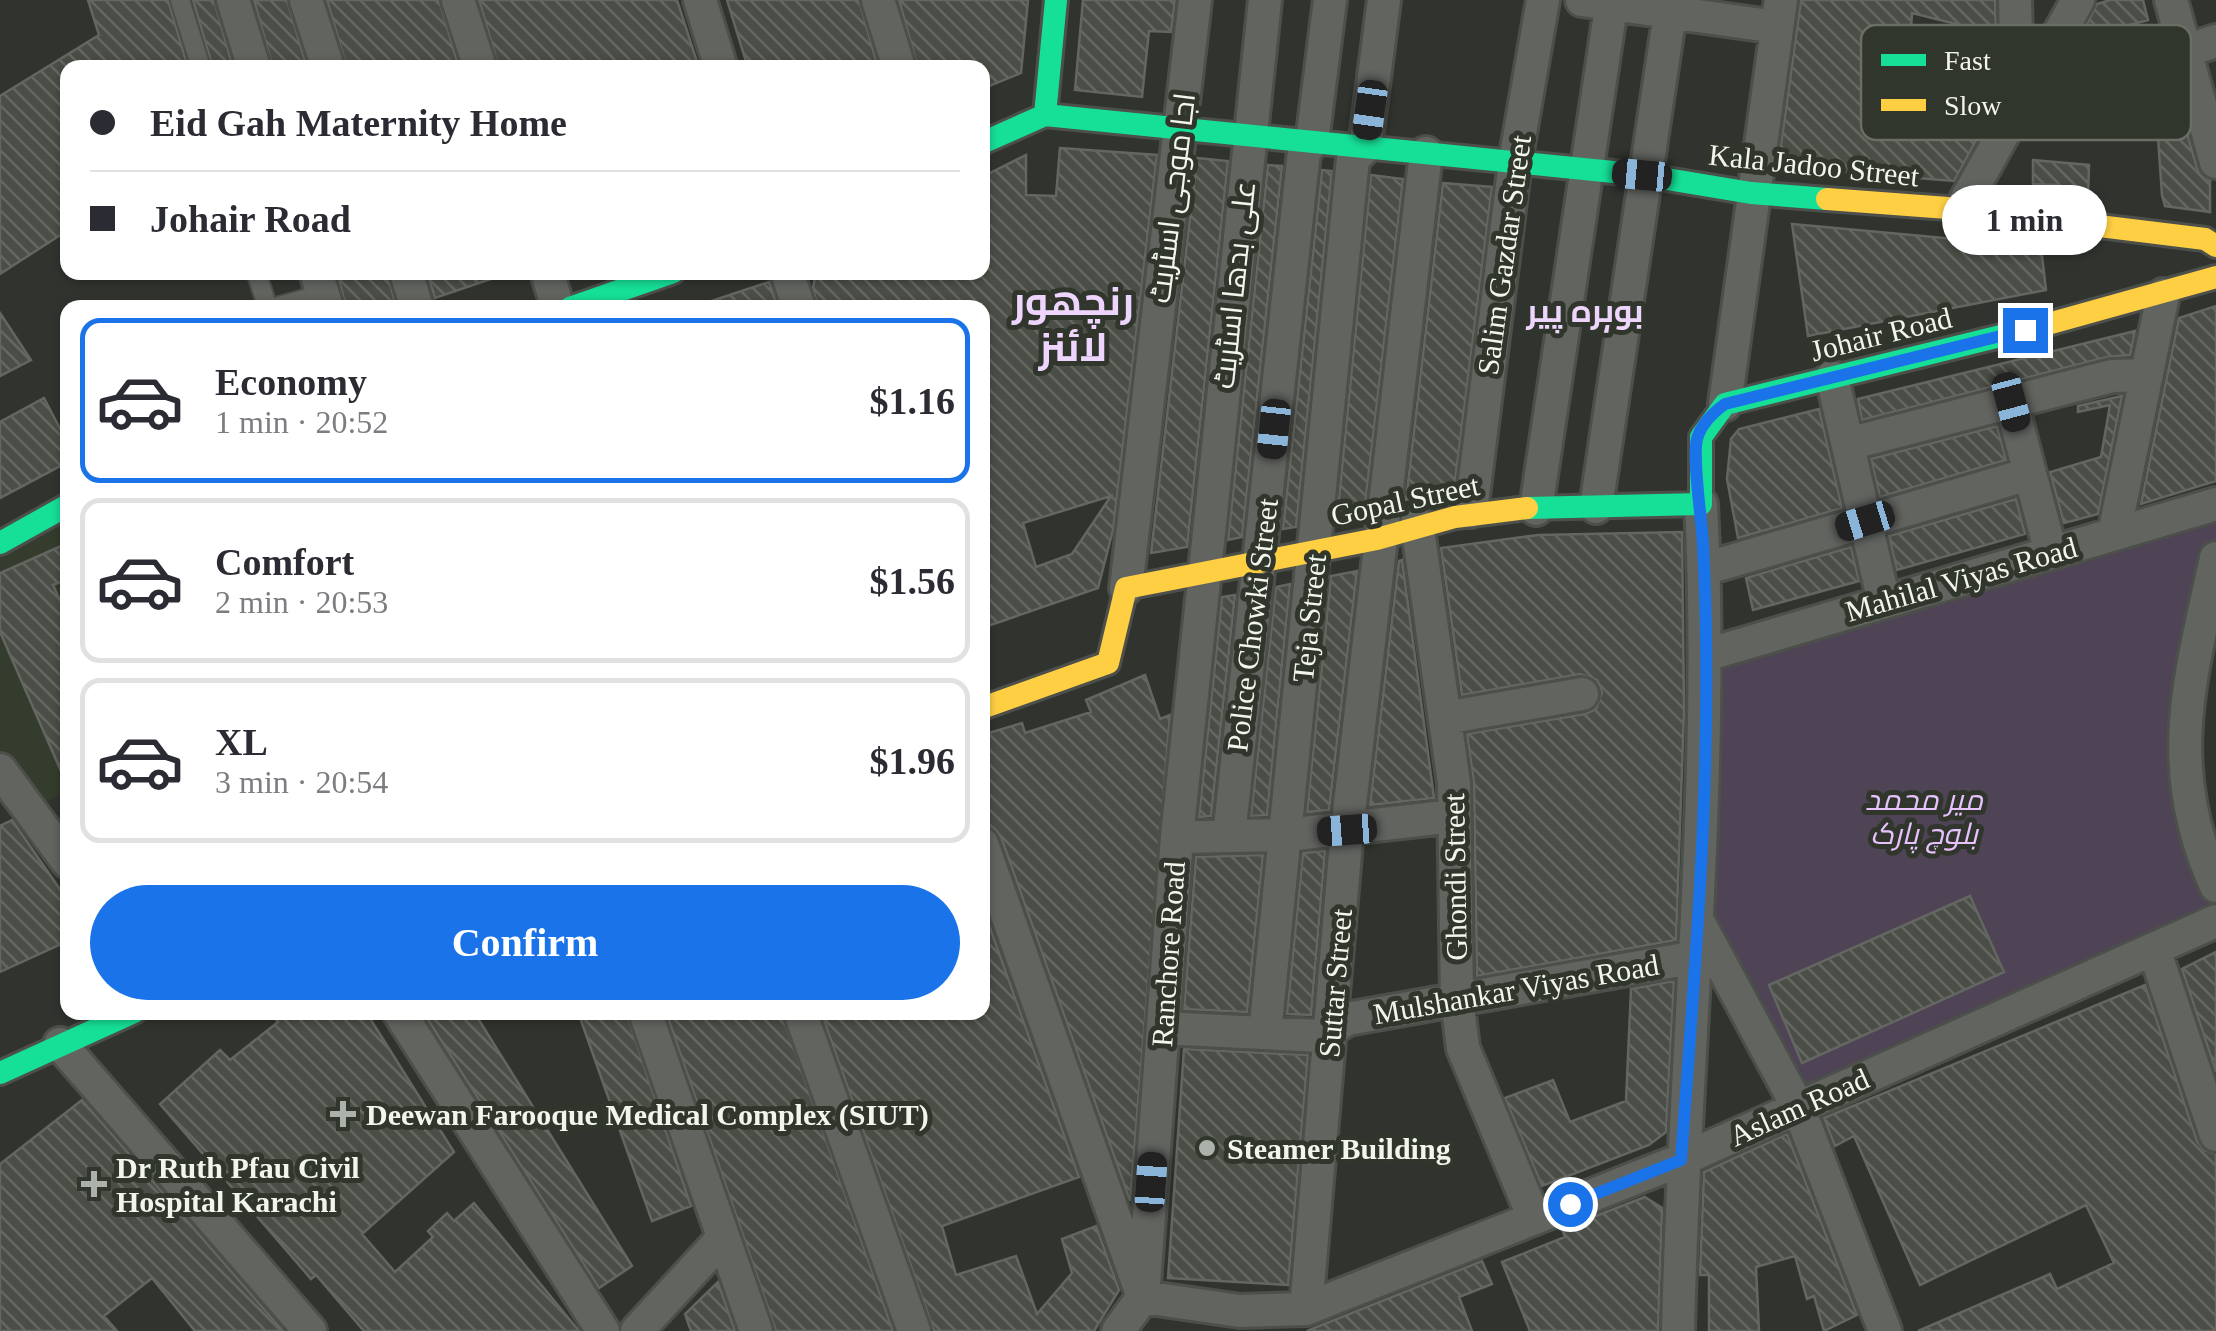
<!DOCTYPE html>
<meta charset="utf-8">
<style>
:root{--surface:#fff;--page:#f2f2f3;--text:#2b2b33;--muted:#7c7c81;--line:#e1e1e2;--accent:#1a73e8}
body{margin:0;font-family:"Times New Roman",Cairo,serif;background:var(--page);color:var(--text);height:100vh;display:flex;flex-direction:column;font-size:38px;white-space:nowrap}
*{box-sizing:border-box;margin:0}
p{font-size:32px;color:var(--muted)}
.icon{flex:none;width:55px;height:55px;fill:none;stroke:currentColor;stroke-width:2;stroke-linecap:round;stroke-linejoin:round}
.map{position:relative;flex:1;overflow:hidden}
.details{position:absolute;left:60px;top:300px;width:930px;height:720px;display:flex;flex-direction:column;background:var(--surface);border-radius:20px;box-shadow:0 2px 8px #0004}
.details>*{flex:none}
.hud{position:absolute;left:60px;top:60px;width:930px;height:220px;border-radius:20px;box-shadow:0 2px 8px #0004;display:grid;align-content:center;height:220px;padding:0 30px;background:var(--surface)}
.end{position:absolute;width:45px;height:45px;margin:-22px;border:12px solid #1a73e8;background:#fff;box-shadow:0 0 0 5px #fff}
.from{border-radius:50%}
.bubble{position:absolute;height:70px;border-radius:35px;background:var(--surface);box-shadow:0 2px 8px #0004;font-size:32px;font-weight:800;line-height:70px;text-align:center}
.car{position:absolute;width:30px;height:60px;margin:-30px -15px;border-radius:12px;box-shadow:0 0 8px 2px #0007;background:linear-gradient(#222 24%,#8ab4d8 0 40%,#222 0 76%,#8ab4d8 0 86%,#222 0)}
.hud b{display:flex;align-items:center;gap:35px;height:95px;font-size:38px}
.hud b+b{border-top:2px solid var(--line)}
.hud i{width:25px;height:25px;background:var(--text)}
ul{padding:18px 0 0;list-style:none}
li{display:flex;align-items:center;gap:30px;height:165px;margin:0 20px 15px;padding:0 10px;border:5px solid var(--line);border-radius:20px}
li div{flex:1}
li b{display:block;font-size:38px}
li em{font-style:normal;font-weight:800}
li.active{border-color:var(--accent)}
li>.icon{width:90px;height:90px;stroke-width:1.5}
.cta{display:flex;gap:20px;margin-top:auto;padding:20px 30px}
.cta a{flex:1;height:115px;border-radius:60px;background:var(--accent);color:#fff;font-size:40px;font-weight:800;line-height:115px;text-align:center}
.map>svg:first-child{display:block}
.built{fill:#343d2d}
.park{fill:#4e4455}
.building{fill:url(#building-back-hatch);stroke:#636661;stroke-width:2.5;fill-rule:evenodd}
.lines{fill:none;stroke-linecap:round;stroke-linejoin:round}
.lane-casing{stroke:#4c4f4a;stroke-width:22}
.street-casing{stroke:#4c4f4a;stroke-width:38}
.fast-casing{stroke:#4c4f4a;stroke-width:28}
.slow-casing{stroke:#4c4f4a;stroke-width:28}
.lane{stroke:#626460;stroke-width:18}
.street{stroke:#626460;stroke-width:32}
.fast{stroke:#16e098;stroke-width:22}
.slow{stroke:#ffcf43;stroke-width:22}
.route{stroke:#1a73e8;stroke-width:12}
.poi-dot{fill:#adb1ab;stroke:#30362b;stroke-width:4}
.labels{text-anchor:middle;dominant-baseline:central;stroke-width:10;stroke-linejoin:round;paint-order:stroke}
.street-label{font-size:30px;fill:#f1f5ee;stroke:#30362b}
.park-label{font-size:30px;font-style:italic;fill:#e8c2ff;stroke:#30362b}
.poi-label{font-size:30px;font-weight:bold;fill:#f1f5ee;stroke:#30362b;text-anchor:start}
.neighbourhood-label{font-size:32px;font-weight:bold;fill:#eed5fd;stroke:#30362b}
.district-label{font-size:40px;font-weight:bold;fill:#eed5fd;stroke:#30362b}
.key{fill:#30362b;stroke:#6a6f66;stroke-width:2.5}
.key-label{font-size:28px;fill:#f1f5ee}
</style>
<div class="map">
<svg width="2216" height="1331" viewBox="0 0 2216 1331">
<defs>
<pattern id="building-back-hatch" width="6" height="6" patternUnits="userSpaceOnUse" patternTransform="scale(2.5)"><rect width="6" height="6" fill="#4a4e46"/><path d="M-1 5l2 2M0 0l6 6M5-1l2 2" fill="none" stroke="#656861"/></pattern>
</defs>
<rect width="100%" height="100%" fill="#30332e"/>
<!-- built -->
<path class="built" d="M67,505V791L32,810L0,764V543Z"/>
<!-- park -->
<path class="park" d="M2216,504V558L2185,700L2216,886V921L1798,1107L1699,923L1706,655Z"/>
<!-- building -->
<path class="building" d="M88,0H168L188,68H68V230L0,274V96L99,35Z
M193,0H214L233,68H213Z
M254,0H287L307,68H273Z
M327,0H439L459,68H347Z
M479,0H677L699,68H499Z
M727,0H859L878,68H748Z
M899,0H1028L1021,73L982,89V68H918Z
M1083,0H1175L1171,32L1149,31L1142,97L1075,90Z
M1801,0H1995L1996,34L1912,13L1909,59L1905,58L1890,104L1980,133L1954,181L1778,167Z
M2110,0H2143L2148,20L2088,36L2083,32L2097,4Z
M2186,130L2197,168L2210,181V212L2165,206L2162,195L2158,137Z
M1060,148L1157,155L1113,530L1098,588L982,628V308H818L813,288L816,272H982V177L1026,155V195L1056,196ZM1111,496L1072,554L1036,567L1023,523Z
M1197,158L1228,161L1187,547L1151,553Z
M2033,160L2089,165L2088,197L2058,193V185L2033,184Z
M1268,165L1282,166L1242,537L1228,540Z
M1322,170L1332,171L1296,527L1283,529Z
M1371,175L1403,179L1364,514L1337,519Z
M1443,183L1492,187L1454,489L1406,500Z
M1792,224L2041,247L2046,290L1808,336Z
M359,272H387L395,303L346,308L339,279Z
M427,272H499L500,276L435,298Z
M769,282L778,308H706L705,303Z
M2216,306V481L2141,504L2179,318Z
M0,313L31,360L0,376Z
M2135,331L2130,355L2107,357L1862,420L1858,399Z
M2122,396L2098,514L2064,523L2050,472L2101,457L2110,405L2078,412V406Z
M44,398L68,444V462L0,498V422Z
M1819,409L1842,508L1738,538L1727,479L1731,439L1739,429Z
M1997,426L2006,460L1880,497L1871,459Z
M2016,499L2025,534L1897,570L1889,536Z
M1682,532L1684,711L1676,940L1477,976L1474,783L1467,734L1585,714L1596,709L1602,692L1597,680L1580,674L1462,695L1441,548L1538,535Z
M68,543V579L53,585L68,618V787L0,632V573Z
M1851,547L1859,581L1753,610L1746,578Z
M1402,560L1434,798L1370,805L1399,561Z
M1357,571L1329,810L1307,812L1331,576Z
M1290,584L1267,815L1251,816L1276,587Z
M1235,595L1211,816L1199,817L1222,597Z
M1145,675L1160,719L1170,715L1130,1201L1001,837L994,828L982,824V735L1022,723L1025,733L1091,712L1086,700Z
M12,820L68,901V941L0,972V826Z
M1325,851L1311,1015L1287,1014L1303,853Z
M1263,855L1247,1012L1184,1009L1196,857Z
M1970,896L2004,972L1802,1063L1769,985Z
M982,905L1079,1177L942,1226L956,1275L1016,1256L1037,1314L1072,1273L1062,1239L1096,1226L1119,1290L1094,1331H934L821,1012H982Z
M2216,952V1072L2182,969Z
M1674,981L1666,1132L1649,1145L1542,1186L1505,1098L1553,1080L1570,1122L1626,1101L1631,989Z
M2145,985L2197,1141L2204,1150L2216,1154V1331H1918L2050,1274L2057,1289L2114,1263L2086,1205L1920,1285L1854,1136L1835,1146L1824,1118Z
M270,1012H366L454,1152L362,1234L395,1272L433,1237L428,1231L447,1213L454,1221L474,1203L579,1331H364L316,1275L311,1279L160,1104L220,1050L230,1060L278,1022Z
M423,1012H474L632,1266L599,1288Z
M578,1012H626L691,1206L652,1221Z
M666,1012H781L893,1331H776Z
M1184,1049L1308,1055L1288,1285L1168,1278Z
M82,1100L283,1331H195L152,1278L104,1316L117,1331H0V1164Z
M1787,1134L1857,1315L1824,1331L1814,1296L1807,1299L1795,1256L1756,1267L1759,1331H1709V1275H1700L1704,1172Z
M1645,1197L1662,1208L1658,1331H1530L1502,1262L1565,1237L1562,1229Z
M1482,1261L1492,1284L1459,1297L1472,1331H1307Z
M718,1282L735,1331H691L685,1314Z"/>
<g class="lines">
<!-- lane casing -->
<g class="lane-casing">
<path id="lane" d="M180,0L201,68
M256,272L268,308
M272,308L323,294"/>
</g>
<!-- street casing -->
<g class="street-casing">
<path id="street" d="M233,0L254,68
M306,0L328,68
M458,0L480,68
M700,0L721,68
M878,0L899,68
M1582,0L1777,27
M2015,0L2017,78L2031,89
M2171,0L2216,162
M2185,51L2216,41
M1961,209L2078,0
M316,272L327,308
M406,272L417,308
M547,272L558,308
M787,272L799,308
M1832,377L1884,602
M2011,402L2051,553
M1725,404L1781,0
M1848,444L2112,376L2147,375
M1596,507L1672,0
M1536,509L1612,0
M1471,511L1515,162L1543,0
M1417,523L1454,783L1457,999L1463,1048L1534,1218
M2114,534L2163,295
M2216,558C2190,679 2162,766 2216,886
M1704,569L2029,474
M1126,588L1195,0
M1706,655L2216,504
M1445,718L1582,694
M0,770L68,862
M1229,836L1304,152L1312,142L1330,0
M1177,837L1286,835L1454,816
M982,844L1143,1297L1240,1311L1306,1309L1681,1160L2216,921
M1699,923L1798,1107L1885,1331
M2155,952L2216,1135
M399,1012L603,1331
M645,1012L756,1331
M800,1012L914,1331
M1163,1028L1321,1036L1347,1019L1696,957
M1265,1033L1353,159L1365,147L1384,0
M60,1044L310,1331
M1306,1309L1347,830L1426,153
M637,1331L722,1239
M1118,1331L1143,1297L1177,837L1265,0
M1678,1331C1684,1055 1715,780 1701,504"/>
</g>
<!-- fast casing -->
<g class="fast-casing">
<path id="fast" d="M1045,115L1643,175L1751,193L1827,199
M1045,115L1056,0
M982,143L1045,115
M570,308L673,272
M1527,508L1701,504V437L1725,404L2037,327
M0,543L68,505
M0,1073L134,1012"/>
</g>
<!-- slow casing -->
<g class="slow-casing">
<path id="slow" d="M1827,199L1961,209L2205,239L2216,246
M2037,327L2216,277
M982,708L1108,663L1126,588L1377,539L1455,517L1527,508"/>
</g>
<!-- lane -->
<use href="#lane" class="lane"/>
<!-- street -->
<use href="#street" class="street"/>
<!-- fast -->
<use href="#fast" class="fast"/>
<!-- slow -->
<use href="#slow" class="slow"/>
</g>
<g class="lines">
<!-- route -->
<path class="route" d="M1570,1204L1681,1160C1696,956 1714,750 1703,545C1702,520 1692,459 1697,439C1701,424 1714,412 1725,404L2025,330"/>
</g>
<!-- markers -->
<g class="poi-dot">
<path d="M338 1099h10v10h10v10h-10v10h-10v-10h-10v-10h10z"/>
<circle cx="1207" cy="1148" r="10"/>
<path d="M89 1169h10v10h10v10h-10v10h-10v-10h-10v-10h10z"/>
</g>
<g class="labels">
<!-- street labels -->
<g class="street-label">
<text transform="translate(1814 165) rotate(6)">Kala Jadoo Street</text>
<text transform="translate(1172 198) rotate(-83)">اجا موجی اسٹریٹ</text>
<text transform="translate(1504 255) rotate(-82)">Salim Gazdar Street</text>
<text transform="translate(1234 285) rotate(-84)">علی بدھا اسٹریٹ</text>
<text transform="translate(1881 334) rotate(-14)">Johair Road</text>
<text transform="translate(1405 500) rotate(-12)">Gopal Street</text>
<text transform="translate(1961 579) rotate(-16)">Mahilal Viyas Road</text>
<text transform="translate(1309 618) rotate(-84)">Teja Street</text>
<text transform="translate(1252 625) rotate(-83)">Police Chowki Street</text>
<text transform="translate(1455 877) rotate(-91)">Ghondi Street</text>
<text transform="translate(1168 954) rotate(-86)">Ranchore Road</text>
<text transform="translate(1335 983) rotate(-85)">Suttar Street</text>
<text transform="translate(1516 989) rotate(-10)">Mulshankar Viyas Road</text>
<text transform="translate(1799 1107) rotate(-24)">Aslam Road</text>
</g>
<!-- park labels -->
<g class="park-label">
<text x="1924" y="799">میر محمد<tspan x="1924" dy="34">بلوچ پارک</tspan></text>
</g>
<!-- poi labels -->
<g class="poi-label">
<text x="366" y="1114">Deewan Farooque Medical Complex (SIUT)</text>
<text x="1227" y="1148">Steamer Building</text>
<text x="116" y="1167">Dr Ruth Pfau Civil<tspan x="116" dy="34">Hospital Karachi</tspan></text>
</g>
<!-- neighbourhood labels -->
<g class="neighbourhood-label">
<text x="1585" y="311">بوہرہ پیر</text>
</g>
<!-- district labels -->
<g class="district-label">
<text x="1073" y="301">رنچھور<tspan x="1073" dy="46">لائنز</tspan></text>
</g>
</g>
<!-- legend -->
<rect x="1861" y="25" width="330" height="115" rx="15" class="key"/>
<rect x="1881" y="54" width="45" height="12" fill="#16e098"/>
<rect x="1881" y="99" width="45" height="12" fill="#ffcf43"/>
<g class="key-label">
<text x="1944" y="70">Fast</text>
<text x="1944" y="115">Slow</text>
</g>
</svg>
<i class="end from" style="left:1570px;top:1204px"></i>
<i class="end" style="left:2025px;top:330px"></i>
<div class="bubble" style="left:1942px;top:185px;width:165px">1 min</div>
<i class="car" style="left:1370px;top:110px;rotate:188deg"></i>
<i class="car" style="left:1642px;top:175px;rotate:275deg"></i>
<i class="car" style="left:2011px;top:402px;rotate:165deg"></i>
<i class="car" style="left:1274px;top:429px;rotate:186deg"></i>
<i class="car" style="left:1865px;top:521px;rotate:253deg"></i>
<i class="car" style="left:1347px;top:830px;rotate:266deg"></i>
<i class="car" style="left:1151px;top:1182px;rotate:4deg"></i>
<div class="hud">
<b><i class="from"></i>Eid Gah Maternity Home</b>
<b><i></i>Johair Road</b>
</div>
<section class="details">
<ul>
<li class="active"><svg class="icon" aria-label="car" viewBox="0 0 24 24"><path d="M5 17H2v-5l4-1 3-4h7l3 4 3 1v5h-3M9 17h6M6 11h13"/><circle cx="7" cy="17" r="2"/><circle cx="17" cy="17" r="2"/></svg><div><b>Economy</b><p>1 min · 20:52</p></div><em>$1.16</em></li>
<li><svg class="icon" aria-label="car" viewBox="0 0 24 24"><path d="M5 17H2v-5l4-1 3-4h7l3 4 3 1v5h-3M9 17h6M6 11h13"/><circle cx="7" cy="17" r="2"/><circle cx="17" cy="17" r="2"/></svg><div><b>Comfort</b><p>2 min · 20:53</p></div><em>$1.56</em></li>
<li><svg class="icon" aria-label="car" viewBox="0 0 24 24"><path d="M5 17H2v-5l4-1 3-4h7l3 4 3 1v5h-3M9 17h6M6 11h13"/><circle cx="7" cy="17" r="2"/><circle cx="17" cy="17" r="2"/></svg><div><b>XL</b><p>3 min · 20:54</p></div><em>$1.96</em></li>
</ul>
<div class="cta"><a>Confirm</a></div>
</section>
</div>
